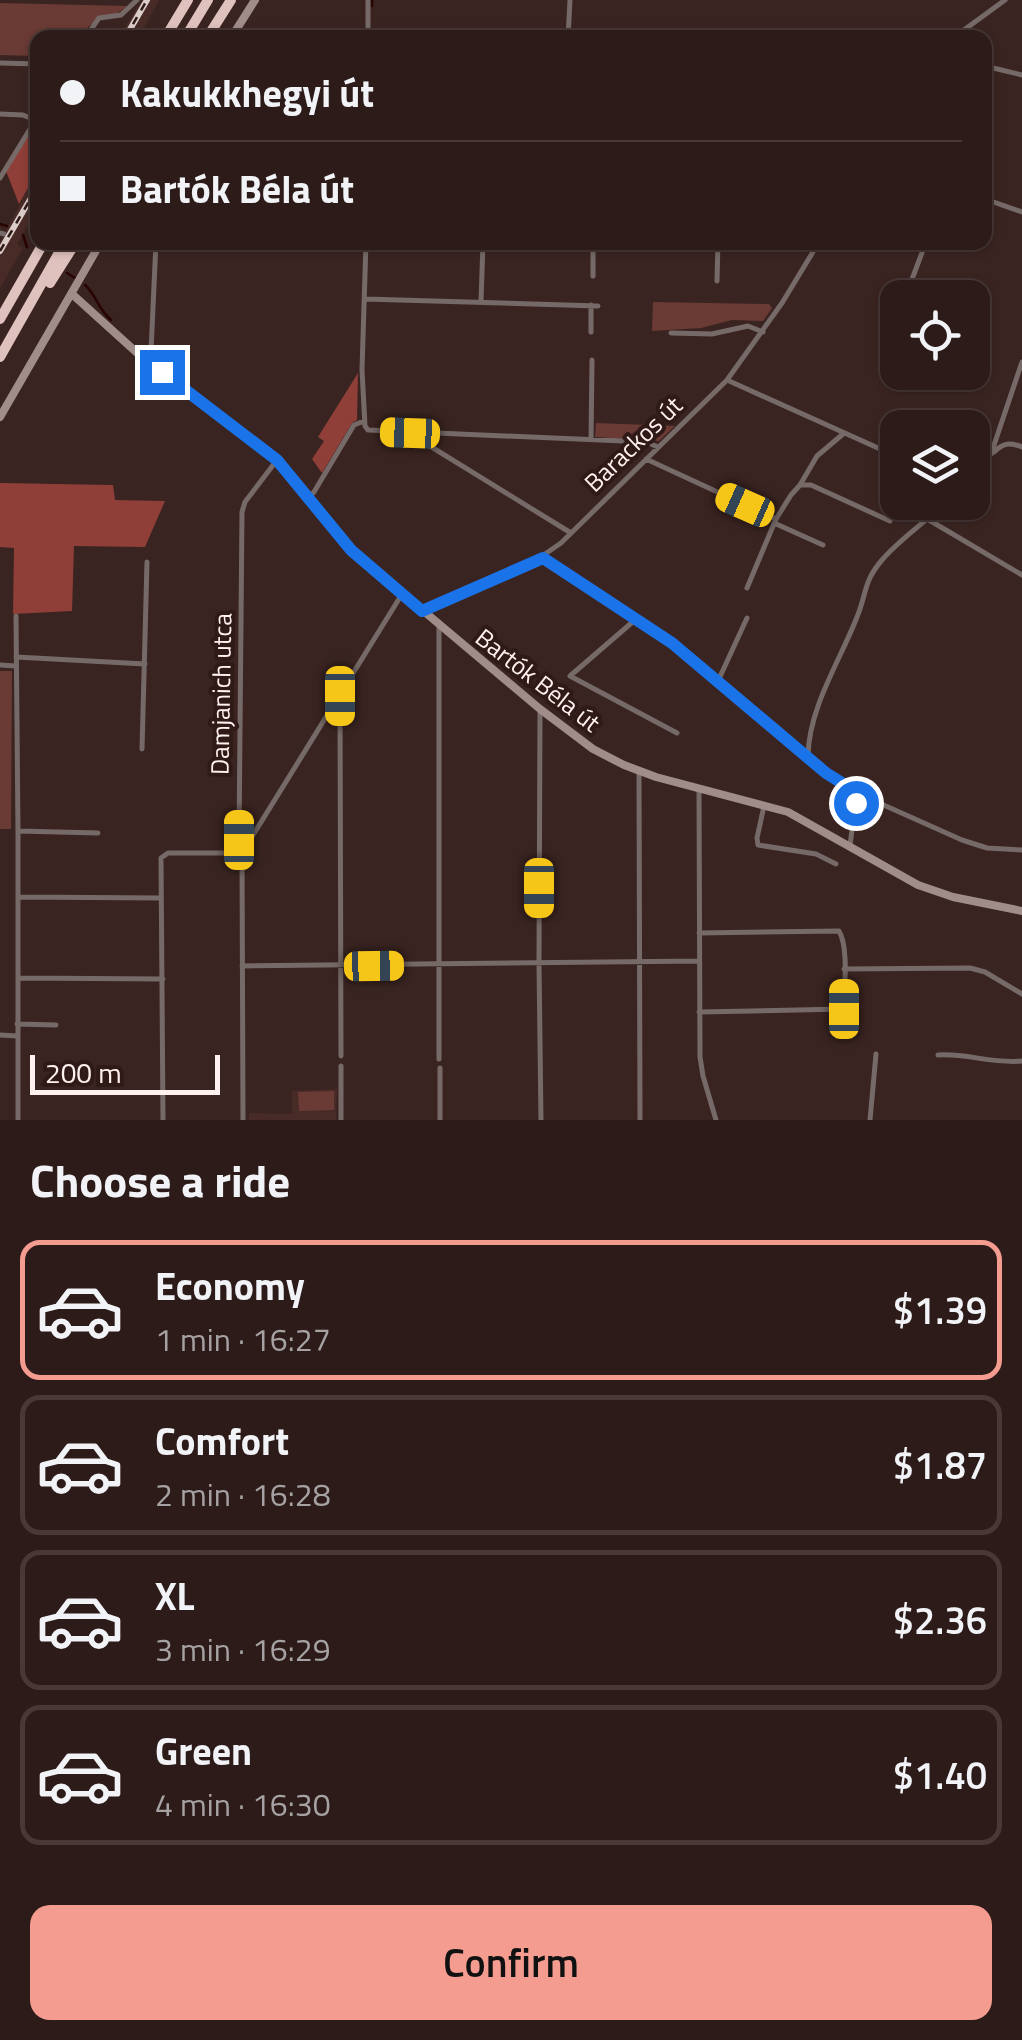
<!DOCTYPE html>
<meta charset="utf-8">
<style>
:root{--surface:#2c1b19;--page:#382826;--text:#f1f3f6;--muted:#a6a1a2;--line:#483938;--accent:#f59c91}
body{margin:0;font-family:"Titillium Web",sans-serif;background:var(--page);color:var(--text);height:100vh;display:flex;flex-direction:column;font-size:38px;white-space:nowrap}
*{box-sizing:border-box;margin:0}
p{font-size:32px;color:var(--muted)}
.icon{flex:none;width:55px;height:55px;fill:none;stroke:currentColor;stroke-width:2;stroke-linecap:round;stroke-linejoin:round}
.map{position:relative;height:1120px;overflow:hidden}
.drawer{display:flex;flex-direction:column;background:var(--surface);flex:1}
.drawer>*{flex:none}
.hud{position:absolute;left:30px;top:30px;width:962px;height:220px;border-radius:20px;box-shadow:0 2px 8px #0004,0 0 0 2px var(--line);display:grid;align-content:center;height:220px;padding:0 30px;background:var(--surface)}
.controls{position:absolute;left:880px;top:280px;display:grid;gap:20px}
.controls a{display:grid;place-items:center;width:110px;height:110px;border-radius:20px;background:var(--surface);box-shadow:0 2px 8px #0004,0 0 0 2px var(--line);font-size:50px}
.scale{position:absolute;left:30px;bottom:25px;width:190px;box-sizing:border-box;padding-left:10px;border:5px solid #fef1ef;border-top:0;font-size:28px;line-height:35px;white-space:nowrap;color:#fef1ef;-webkit-text-stroke:8px #301a18;paint-order:stroke}
.end{position:absolute;width:45px;height:45px;margin:-22px;border:12px solid #1a73e8;background:#fff;box-shadow:0 0 0 5px #fff}
.from{border-radius:50%}
.car{position:absolute;width:30px;height:60px;margin:-30px -15px;border-radius:12px;box-shadow:0 0 8px 2px #0007;background:linear-gradient(#f5c518 24%,#345 0 40%,#f5c518 0 76%,#345 0 86%,#f5c518 0)}
.hud b{display:flex;align-items:center;gap:35px;height:95px;font-size:38px}
.hud b+b{border-top:2px solid var(--line)}
.hud i{width:25px;height:25px;background:var(--text)}
ul{padding:0;list-style:none}
li{display:flex;align-items:center;gap:30px;height:140px;margin:0 20px 15px;padding:0 10px;border:5px solid var(--line);border-radius:20px}
li div{flex:1}
li b{display:block;font-size:38px}
li em{font-style:normal;font-weight:600}
li.on{border-color:var(--accent)}
li>.icon{width:90px;height:90px;stroke-width:1.5}
h2{padding:0 30px;font-size:45px;line-height:120px}
.button{display:flex;gap:20px;margin-top:auto;padding:20px 30px}
.button a{flex:1;height:115px;border-radius:20px;background:var(--accent);color:#111;font-size:40px;font-weight:600;line-height:115px;text-align:center}
.map>svg:first-child{display:block}
.built{fill:#482b27}
.green{fill:#6a3a34}
.forest{fill:#8f3f37}
.lines{fill:none;stroke-linecap:round;stroke-linejoin:round}
.stream{stroke:#290302;stroke-width:2.5}
.street{stroke:#766a68;stroke-width:5}
.secondary{stroke:#a08d8a;stroke-width:8}
.highway{stroke:#dfc1bd;stroke-width:10}
.rail-casing{stroke:#daccc9;stroke-width:6}
.rail{stroke:#301a18;stroke-width:2.5;stroke-dasharray:8;stroke-linecap:butt}
.route{stroke:#1a73e8;stroke-width:12}
.labels{text-anchor:middle;dominant-baseline:central;stroke-width:8;stroke-linejoin:round;paint-order:stroke}
.street-label{font-size:25px;fill:#fef1ef;stroke:#301a18}
</style>
<div class="map">
<svg width="1022" height="1120" viewBox="0 0 1022 1120">
<rect width="100%" height="100%" fill="#3a2421"/>
<!-- built -->
<path class="built" d="M142,0H159L139,37H119Z
M37,172V210L17,244L23,248L0,288V242Z
M337,1089L336,1120H249V1113L292,1114V1091Z"/>
<!-- green -->
<path class="green" d="M0,3L127,6C109,23 95,13 80,37L38,38L37,56L0,55Z
M653,302L769,304L772,308L763,321L732,320L701,328L652,331Z
M596,423L675,426L659,441L595,437Z
M0,671H12L11,829H0Z
M334,1091V1110L299,1111L298,1092Z"/>
<!-- forest -->
<path class="forest" d="M37,120V172L19,204L6,171Z
M358,373L357,420L352,423L322,473L312,459L324,441L318,437Z
M0,483L113,485L115,500L165,501L145,547L74,546L72,611L13,614L14,548L0,547Z"/>
<g class="lines">
<!-- stream -->
<path class="stream" d="M372,6V0
M0,224L7,226
M23,235L27,247
M67,273L75,278
M85,285C96,294 97,308 111,320"/>
<!-- street -->
<path class="street" d="M85,38L99,18L121,15L137,0
M368,38V0
M568,38L570,0
M953,38L1005,0
M0,63L38,64
M985,66L1022,75
M0,114L23,115L35,120
M0,178L38,116
M985,199L1022,212
M0,233L4,234
M366,242L362,370L365,426L368,430L646,442L658,447
M593,242V276
M717,281L718,242
M905,298L926,242
M365,299L598,306
M481,302L483,242
M898,319L883,358L898,363
M591,332V305
M671,333L712,334L748,326L763,332
M145,360L151,351L156,242
M927,372L929,373
M727,380L898,457
M412,435L571,533
M591,440L592,360
M994,452C1003,443 1010,442 1022,447
M646,459L776,519
M972,477L991,454L1022,362
M800,485H811L890,521
M308,498L314,492L354,425L364,421
M929,520L1022,575
M774,523L823,545
M543,557L671,643L826,773L850,790L962,840L987,848L1022,850
M747,588L776,519L791,495L800,485L817,456L843,434
M423,610L535,561L561,543L727,380L782,303L819,242
M16,616L18,831V1120
M636,619L570,676L677,733
M439,626V1059
M16,657L145,664
M0,665L16,666
M718,681L747,618
M340,697L341,1056
M540,709L539,964L541,1120
M142,749L147,562
M808,756C809,707 840,661 857,617C867,593 863,582 882,560C900,539 925,523 945,502
M639,771L640,1120
M699,788L700,1057L703,1076L716,1120
M764,806L757,838L758,845L816,854L836,864
M18,831L98,833
M850,845L857,793
M242,853L402,594
M19,897L161,898
M699,933L839,931C849,948 844,988 844,1009L699,1012
M242,966L699,961
M844,969L970,968L985,972L1022,994
M18,978L163,979
M17,1024L56,1025
M0,1035L17,1036
M938,1055C966,1053 993,1064 1022,1061
M341,1066V1120
M440,1068V1120
M163,1120L161,858L168,853H242
M243,1120L242,853L239,840L242,512L245,502L277,460
M870,1120L876,1054"/>
<!-- secondary -->
<path class="secondary" d="M231,38L255,0
M72,294L145,360L277,460L351,550L540,709L593,749L624,765L656,777L788,812L918,885L953,897L1022,911
M0,417L101,242"/>
<!-- highway -->
<path class="highway" d="M165,38L188,0
M185,38L208,0
M207,38L231,0
M50,283L76,242
M0,319L44,242
M0,357L65,242"/>
<!-- rail casing -->
<g class="rail-casing">
<path id="rail" d="M125,38L147,0
M0,251L38,186"/>
</g>
<!-- rail -->
<use href="#rail" class="rail"/>
</g>
<g class="lines">
<!-- route -->
<path class="route" d="M162,372L277,460L351,550L422,611L543,558L672,643L826,773L858,793L856,803"/>
</g>
<g class="labels">
<!-- street labels -->
<g class="street-label">
<text transform="translate(633 444) rotate(-44)">Barackos út</text>
<text transform="translate(538 680) rotate(38)">Bartók Béla út</text>
<text transform="translate(221 694) rotate(-89)">Damjanich utca</text>
</g>
</g>
</svg>
<div class="controls">
<a><svg class="icon" aria-label="locate" viewBox="0 0 24 24"><circle cx="12" cy="12" r="6"/><path d="M12 2v4M12 18v4M2 12h4M18 12h4"/></svg></a>
<a><svg class="icon" aria-label="layers" viewBox="0 0 24 24"><path d="M12 4l9 5-9 5-9-5zM3 14l9 5 9-5"/></svg></a>
</div>
<div class="scale">200 m</div>
<i class="end from" style="left:856px;top:803px"></i>
<i class="end" style="left:162px;top:372px"></i>
<i class="car" style="left:410px;top:433px;rotate:272deg"></i>
<i class="car" style="left:745px;top:505px;rotate:294deg"></i>
<i class="car" style="left:340px;top:696px;rotate:180deg"></i>
<i class="car" style="left:239px;top:840px;rotate:0deg"></i>
<i class="car" style="left:539px;top:888px;rotate:180deg"></i>
<i class="car" style="left:374px;top:966px;rotate:89deg"></i>
<i class="car" style="left:844px;top:1009px;rotate:0deg"></i>
<div class="hud">
<b><i class="from"></i>Kakukkhegyi út</b>
<b><i></i>Bartók Béla út</b>
</div>
</div>
<section class="drawer">
<h2>Choose a ride</h2>
<ul>
<li class="on"><svg class="icon" aria-label="car" viewBox="0 0 24 24"><path d="M5 17H2v-5l4-1 3-4h7l3 4 3 1v5h-3M9 17h6M6 11h13"/><circle cx="7" cy="17" r="2"/><circle cx="17" cy="17" r="2"/></svg><div><b>Economy</b><p>1 min · 16:27</p></div><em>$1.39</em></li>
<li><svg class="icon" aria-label="car" viewBox="0 0 24 24"><path d="M5 17H2v-5l4-1 3-4h7l3 4 3 1v5h-3M9 17h6M6 11h13"/><circle cx="7" cy="17" r="2"/><circle cx="17" cy="17" r="2"/></svg><div><b>Comfort</b><p>2 min · 16:28</p></div><em>$1.87</em></li>
<li><svg class="icon" aria-label="car" viewBox="0 0 24 24"><path d="M5 17H2v-5l4-1 3-4h7l3 4 3 1v5h-3M9 17h6M6 11h13"/><circle cx="7" cy="17" r="2"/><circle cx="17" cy="17" r="2"/></svg><div><b>XL</b><p>3 min · 16:29</p></div><em>$2.36</em></li>
<li><svg class="icon" aria-label="car" viewBox="0 0 24 24"><path d="M5 17H2v-5l4-1 3-4h7l3 4 3 1v5h-3M9 17h6M6 11h13"/><circle cx="7" cy="17" r="2"/><circle cx="17" cy="17" r="2"/></svg><div><b>Green</b><p>4 min · 16:30</p></div><em>$1.40</em></li>
</ul>
<div class="button"><a>Confirm</a></div>
</section>
